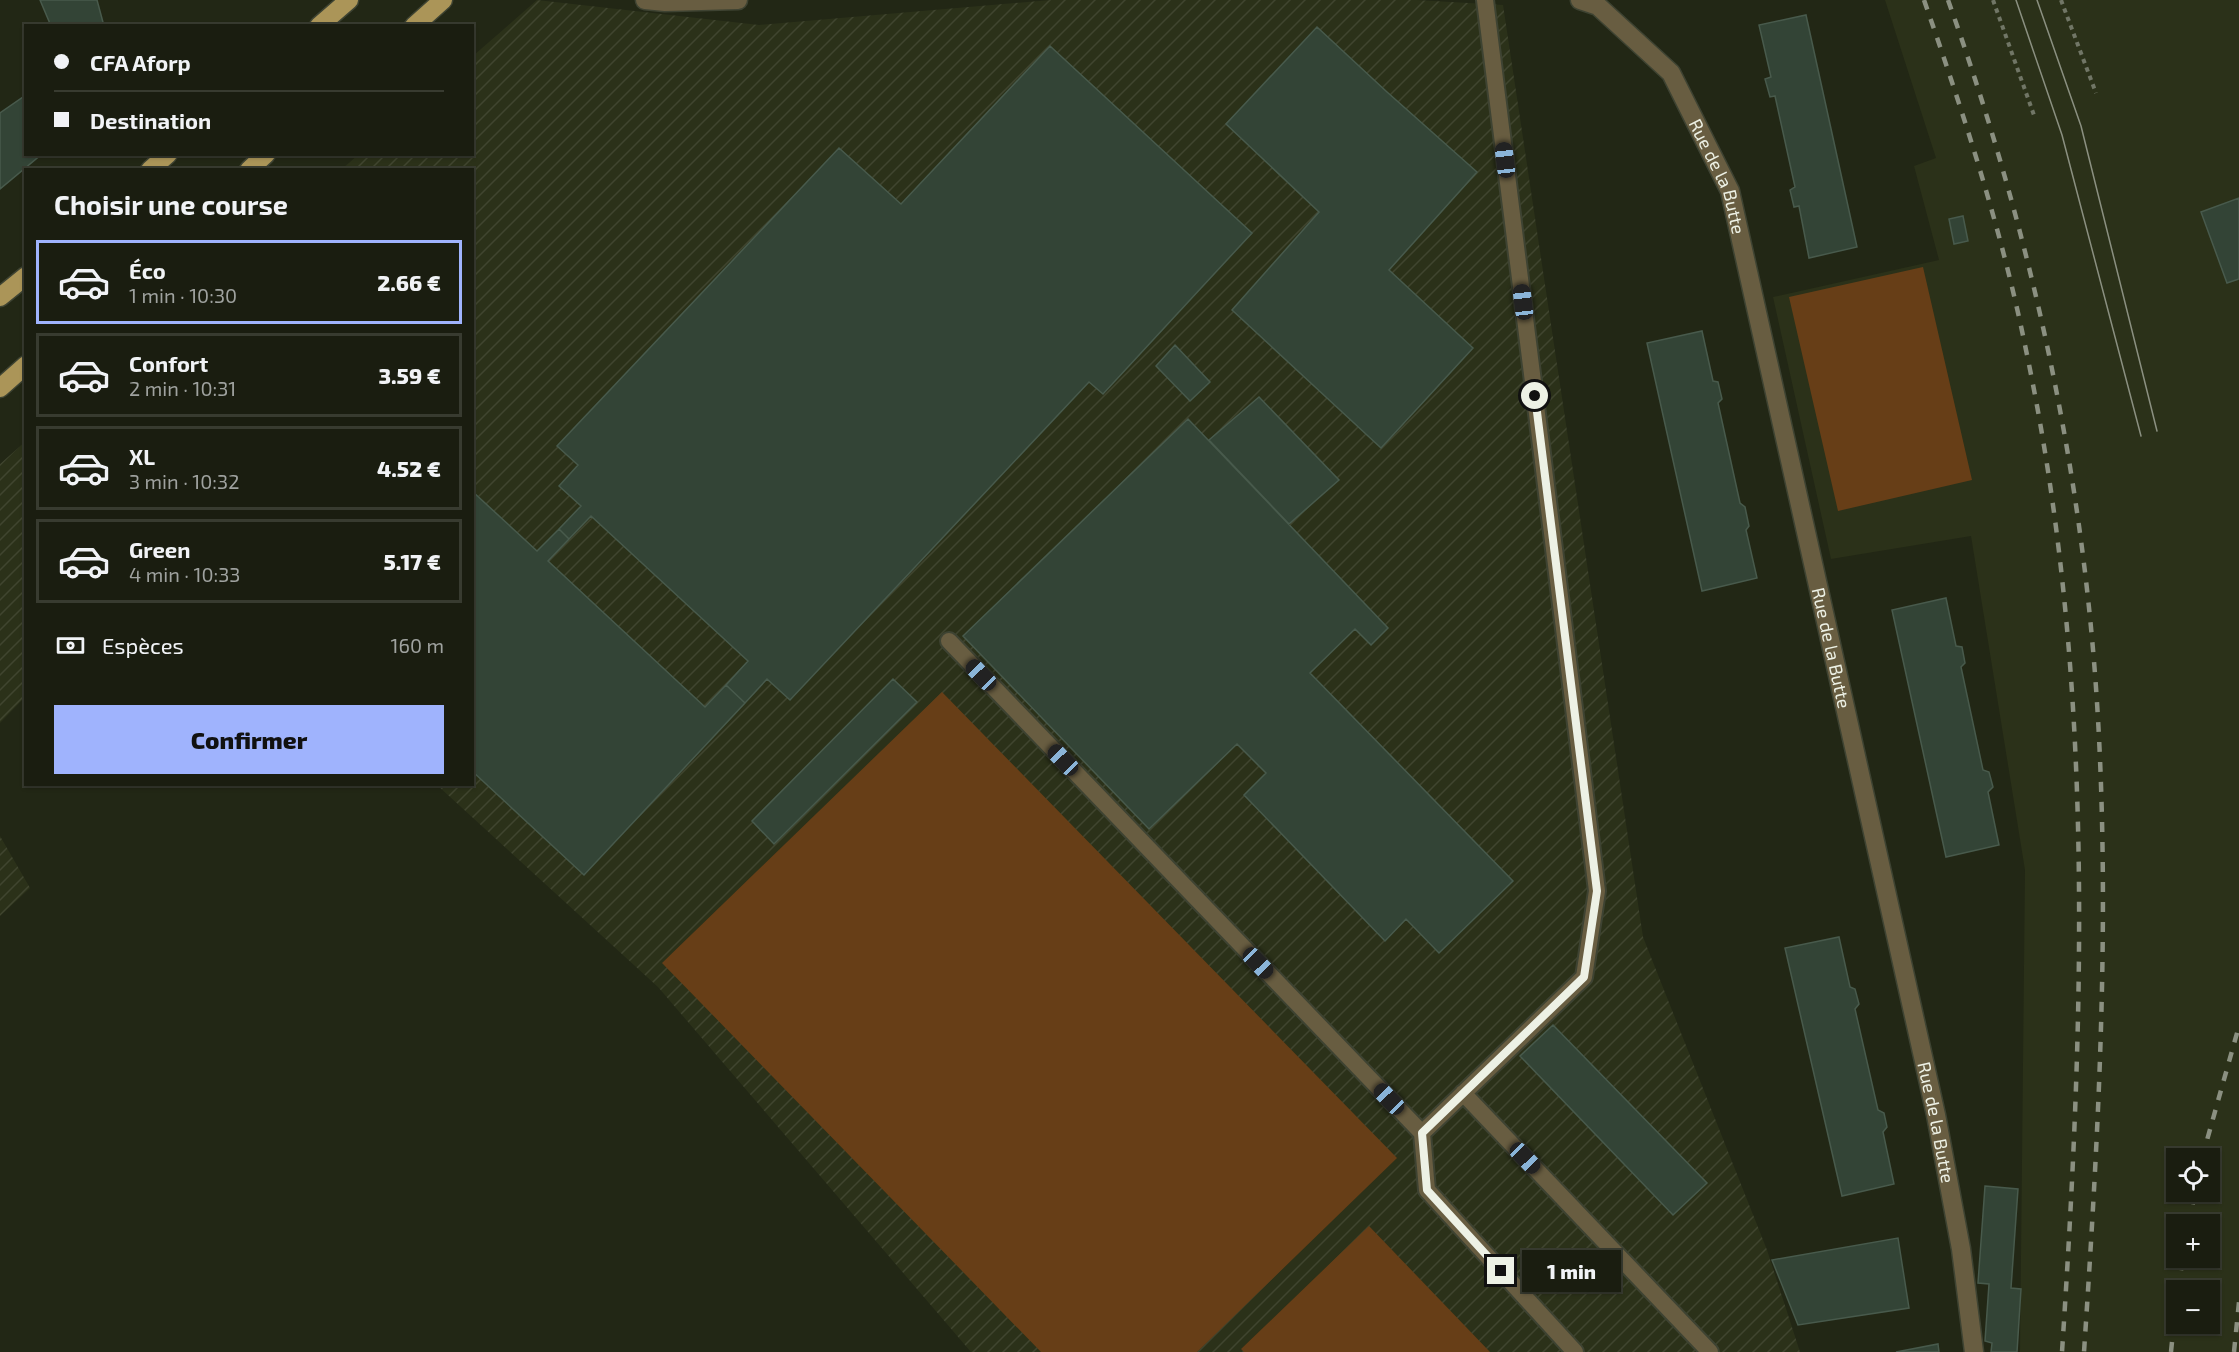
<!DOCTYPE html>
<html lang="fr">
<meta charset="utf-8">
<style>
:root{--surface:#1a1d10;--page:#232619;--text:#f1f3f6;--muted:#9fa29f;--line:#383b30;--accent:#9fb3fd}
body{margin:0;font-family:"Exo 2",sans-serif;background:var(--page);color:var(--text);height:100vh;display:flex;flex-direction:column;font-size:22px;white-space:nowrap}
*{box-sizing:border-box;margin:0}
p{font-size:20px;color:var(--muted)}
.icon{flex:none;width:33px;height:33px;fill:none;stroke:currentColor;stroke-width:2;stroke-linecap:round;stroke-linejoin:round}
.map{position:relative;flex:1;overflow:hidden}
.details{position:absolute;left:24px;top:168px;width:450px;height:618px;display:flex;flex-direction:column;background:var(--surface);border-radius:0px;box-shadow:0 2px 4px #0004,0 0 0 2px var(--line)}
.details>*{flex:none}
.banner{position:absolute;left:24px;top:24px;width:450px;height:132px;border-radius:0px;box-shadow:0 2px 4px #0004,0 0 0 2px var(--line);display:grid;align-content:center;height:132px;padding:0 30px;background:var(--surface)}
.tools{position:absolute;left:2166px;top:1148px;display:grid;gap:12px}
.tools a{display:grid;place-items:center;width:54px;height:54px;border-radius:0px;background:var(--surface);box-shadow:0 2px 4px #0004,0 0 0 2px var(--line);font-size:30px}
.end{position:absolute;width:27px;height:27px;margin:-14px;border:8px solid #edf1e5;background:#111;box-shadow:0 0 0 3px #111}
.from{border-radius:50%}
.bubble{position:absolute;height:42px;border-radius:0px;background:var(--surface);box-shadow:0 2px 4px #0004,0 0 0 2px var(--line);font-size:20px;font-weight:800;line-height:42px;text-align:center}
.car{position:absolute;width:18px;height:36px;margin:-18px -9px;border-radius:8px;box-shadow:0 0 4px 2px #0007;background:linear-gradient(#222 24%,#8ab4d8 0 40%,#222 0 76%,#8ab4d8 0 86%,#222 0)}
.banner b{display:flex;align-items:center;gap:21px;height:57px;font-size:22px}
.banner b+b{border-top:2px solid var(--line)}
.banner i{width:15px;height:15px;background:var(--text)}
ul{padding:0;list-style:none}
li{display:flex;align-items:center;gap:18px;height:84px;margin:0 12px 9px;padding:0 18px;border:3px solid var(--line);border-radius:0px}
li div{flex:1}
li b{display:block;font-size:22px}
li em{font-style:normal;font-weight:800}
li.selected{border-color:var(--accent)}
li>.icon{width:54px;height:54px;stroke-width:1.5}
h2{padding:0 30px;font-size:27px;line-height:72px}
.pay{display:flex;align-items:center;gap:15px;height:66px;padding:0 30px;font-size:22px}
.pay p{margin-inline-start:auto}
.cta{display:flex;gap:12px;margin-top:auto;padding:12px 30px}
.cta a{flex:1;height:69px;border-radius:0px;background:var(--accent);color:#111;font-size:24px;font-weight:800;line-height:69px;text-align:center}
.map>svg:first-child{display:block}
.built{fill:#2b3119;fill-rule:evenodd}
.industrial{fill:url(#industrial-furrows)}
.pitch{fill:#673e17}
.building{fill:#334436;stroke:#485a4c;stroke-width:1.5}
.lines{fill:none;stroke-linecap:round;stroke-linejoin:round}
.lane-casing{stroke:#3e4332;stroke-width:20}
.street-casing{stroke:#3e4332;stroke-width:21}
.primary-casing{stroke:#3e4332;stroke-width:21}
.path{stroke:#717666;stroke-width:4;stroke-dasharray:4.5 4.5;stroke-linecap:butt}
.lane{stroke:#685d41;stroke-width:16}
.street{stroke:#685d41;stroke-width:18}
.primary{stroke:#ab9558;stroke-width:18}
.tram{stroke:#8b9081;stroke-width:1.5}
.rail{stroke:#8b9081;stroke-width:4.5;stroke-dasharray:10 10;stroke-linecap:butt}
.route{stroke:#edf1e5;stroke-width:8}
.labels{text-anchor:middle;dominant-baseline:central;stroke-width:6;stroke-linejoin:round;paint-order:stroke}
.street-label{font-size:18px;fill:#edf1e5;stroke:#0d0f07}
</style>
<div class="map">
<svg width="2239" height="1352" viewBox="0 0 2239 1352">
<defs>
<pattern id="industrial-furrows" width="10" height="10" patternUnits="userSpaceOnUse" patternTransform="scale(1.5)"><rect width="10" height="10" fill="#2b3119"/><path d="M-1 1l2-2M0 10L10 0M9 11l2-2" fill="none" stroke="#40452f"/></pattern>
</defs>
<rect width="100%" height="100%" fill="#222715"/>
<!-- built -->
<path class="built" d="M1885,0H2239V1352H2020L2025,870L1971,536L1831,559L1773,297L1939,260L1914,166L1936,158ZM2176,1158H2210V1191H2176ZM2176,1224H2210V1257H2176ZM2176,1290H2210V1323H2176Z"/>
<!-- industrial -->
<path class="industrial" d="M537,0L759,25L1051,0H1416L1503,5L1643,937L1767,1250L1800,1352H971L658,987L437,785L472,784V170H341L358,155L472,154L473,56Z
M25,442V697L0,723V464Z
M0,836L30,888L0,916Z"/>
<!-- pitch -->
<path class="pitch" d="M1923,267L1972,480L1838,511L1789,297Z
M942,692L1397,1158L1197,1352H1041L662,963Z
M1369,1226L1490,1352H1244L1241,1349Z"/>
<!-- building -->
<path class="building" d="M40,0H97L104,26H51Z
M1806,15L1857,247L1809,258L1799,206L1794,207L1790,190L1795,187L1775,96L1770,97L1765,79L1771,77L1759,25Z
M1317,27L1387,92L1477,172L1389,270L1473,348L1381,448L1232,310L1319,212L1226,124Z
M1050,46L1252,233L1103,394L1089,382L790,700L767,679L745,703L726,685L748,661L591,516L569,539L559,529L581,506L559,486L578,465L557,446L839,148L901,204Z
M26,95V154H42L0,189V113Z
M2239,198V279L2227,283L2201,212Z
M1963,216L1968,241L1954,244L1949,219Z
M1702,331L1713,381L1718,382L1722,399L1718,403L1740,503L1745,507L1749,526L1746,530L1757,578L1702,591L1647,343Z
M1175,345L1210,382L1190,401L1156,366Z
M1259,397L1339,480L1289,524L1209,440Z
M1188,419L1388,628L1371,645L1355,629L1310,673L1513,881L1439,953L1406,919L1385,941L1244,795L1266,773L1237,744L1149,829L963,636Z
M472,491L537,551L559,529L569,539L548,561L705,707L726,685L745,703L584,875L472,771Z
M1946,598L1956,646L1962,647L1965,663L1961,667L1983,770L1989,772L1993,787L1988,792L1999,845L1946,857L1892,610Z
M893,679L917,702L774,844L752,821Z
M1839,937L1850,987L1855,989L1859,1004L1855,1009L1878,1110L1884,1113L1887,1127L1883,1132L1894,1184L1842,1196L1785,948Z
M1553,1025L1707,1183L1673,1215L1520,1056Z
M1985,1186L2018,1189L2011,1288L2021,1289L2017,1352H1991L1992,1343L1985,1341L1989,1284L1978,1283Z
M1898,1238L1909,1308L1798,1325L1772,1260Z
M1938,1344L1939,1352H1896Z"/>
<g class="lines">
<!-- lane casing -->
<g class="lane-casing">
<path id="lane" d="M949,641L1422,1133L1584,977L1597,891L1485,0
M1463,1093L1710,1352
M1422,1133L1427,1190L1575,1352"/>
</g>
<!-- street casing -->
<g class="street-casing">
<g id="street">
<path d="M645,0L665,2L738,0"/>
<path id="s1" d="M1580,0L1598,6L1671,73L1730,191L1936,1115L1961,1249L1974,1352"/>
</g>
</g>
<!-- primary casing -->
<g class="primary-casing">
<path id="primary" d="M319,26L349,0
M414,26L443,0
M150,170L168,154
M249,170L266,154
M0,297L26,276
M0,388L26,365"/>
</g>
<!-- path -->
<path class="path" d="M1993,0L2035,118
M2061,0L2096,93"/>
<!-- lane -->
<use href="#lane" class="lane"/>
<!-- street -->
<use href="#street" class="street"/>
<!-- primary -->
<use href="#primary" class="primary"/>
<!-- tram -->
<path class="tram" d="M2016,0L2062,135L2141,436
M2037,0L2081,126L2157,431"/>
<!-- rail -->
<path class="rail" d="M1924,0C1964,115 2002,231 2026,350C2096,682 2084,1016 2062,1352
M1948,0C2031,232 2084,473 2098,719C2110,930 2098,1141 2084,1352
M2202,1158L2239,1026
M2189,1224L2195,1191
M2178,1290L2183,1257
M2171,1352L2176,1301
M2234,1352L2239,1302"/>
</g>
<g class="lines">
<!-- route -->
<path class="route" d="M1501,1271L1427,1190L1422,1133L1584,977L1597,891L1535,396"/>
</g>
<g class="labels">
<!-- street labels -->
<g class="street-label">
<text stroke="none"><textPath href="#s1" startOffset="232">Rue de la Butte</textPath></text>
<text stroke="none"><textPath href="#s1" startOffset="718">Rue de la Butte</textPath></text>
<text stroke="none"><textPath href="#s1" startOffset="1204">Rue de la Butte</textPath></text>
</g>
</g>
</svg>
<div class="tools">
<a><svg class="icon" aria-label="locate" viewBox="0 0 24 24"><circle cx="12" cy="12" r="6"/><path d="M12 2v4M12 18v4M2 12h4M18 12h4"/></svg></a>
<a>+</a>
<a>−</a>
</div>
<i class="end from" style="left:1535px;top:396px"></i>
<i class="end" style="left:1501px;top:1271px"></i>
<div class="bubble" style="left:1522px;top:1250px;width:99px">1 min</div>
<i class="car" style="left:1505px;top:160px;rotate:353deg"></i>
<i class="car" style="left:1523px;top:302px;rotate:353deg"></i>
<i class="car" style="left:981px;top:675px;rotate:316deg"></i>
<i class="car" style="left:1063px;top:760px;rotate:316deg"></i>
<i class="car" style="left:1258px;top:963px;rotate:136deg"></i>
<i class="car" style="left:1389px;top:1099px;rotate:316deg"></i>
<i class="car" style="left:1525px;top:1158px;rotate:136deg"></i>
<div class="banner">
<b><i class="from"></i>CFA Aforp</b>
<b><i></i>Destination</b>
</div>
<section class="details">
<h2>Choisir une course</h2>
<ul>
<li class="selected"><svg class="icon" aria-label="car" viewBox="0 0 24 24"><path d="M5 17H2v-5l4-1 3-4h7l3 4 3 1v5h-3M9 17h6M6 11h13"/><circle cx="7" cy="17" r="2"/><circle cx="17" cy="17" r="2"/></svg><div><b>Éco</b><p>1 min · 10:30</p></div><em>2.66 €</em></li>
<li><svg class="icon" aria-label="car" viewBox="0 0 24 24"><path d="M5 17H2v-5l4-1 3-4h7l3 4 3 1v5h-3M9 17h6M6 11h13"/><circle cx="7" cy="17" r="2"/><circle cx="17" cy="17" r="2"/></svg><div><b>Confort</b><p>2 min · 10:31</p></div><em>3.59 €</em></li>
<li><svg class="icon" aria-label="car" viewBox="0 0 24 24"><path d="M5 17H2v-5l4-1 3-4h7l3 4 3 1v5h-3M9 17h6M6 11h13"/><circle cx="7" cy="17" r="2"/><circle cx="17" cy="17" r="2"/></svg><div><b>XL</b><p>3 min · 10:32</p></div><em>4.52 €</em></li>
<li><svg class="icon" aria-label="car" viewBox="0 0 24 24"><path d="M5 17H2v-5l4-1 3-4h7l3 4 3 1v5h-3M9 17h6M6 11h13"/><circle cx="7" cy="17" r="2"/><circle cx="17" cy="17" r="2"/></svg><div><b>Green</b><p>4 min · 10:33</p></div><em>5.17 €</em></li>
</ul>
<div class="pay"><svg class="icon" aria-label="cash" viewBox="0 0 24 24"><path d="M3 7h18v10H3z"/><circle cx="12" cy="12" r="2"/></svg>Espèces<p>160 m</p></div>
<div class="cta"><a>Confirmer</a></div>
</section>
</div>
